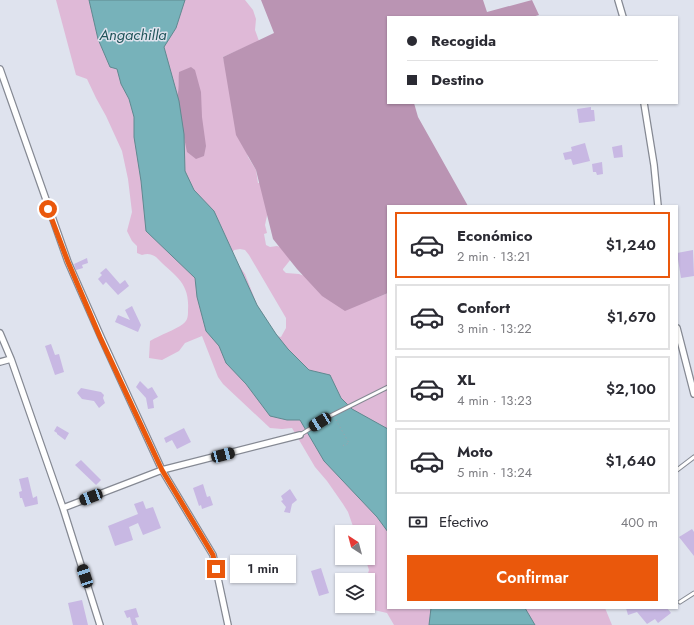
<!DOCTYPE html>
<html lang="es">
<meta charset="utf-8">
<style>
:root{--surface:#fff;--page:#f2f2f3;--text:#2b2b33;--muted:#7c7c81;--line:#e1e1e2;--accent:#ea580c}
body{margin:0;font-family:Jost,sans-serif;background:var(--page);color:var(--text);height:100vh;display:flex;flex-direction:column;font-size:15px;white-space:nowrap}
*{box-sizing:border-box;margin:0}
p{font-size:13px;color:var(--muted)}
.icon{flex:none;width:22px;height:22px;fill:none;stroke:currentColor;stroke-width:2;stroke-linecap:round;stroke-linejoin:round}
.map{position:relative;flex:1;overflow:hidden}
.drawer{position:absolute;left:387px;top:205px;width:291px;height:404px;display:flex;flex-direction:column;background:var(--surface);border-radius:0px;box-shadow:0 1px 3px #0004}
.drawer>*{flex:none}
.top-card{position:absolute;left:387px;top:16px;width:291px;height:88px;border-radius:0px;box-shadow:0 1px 3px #0004;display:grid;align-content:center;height:88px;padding:0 20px;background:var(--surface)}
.needle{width:26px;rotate:324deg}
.controls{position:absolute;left:335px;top:525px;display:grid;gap:8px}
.controls a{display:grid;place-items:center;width:40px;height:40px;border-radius:0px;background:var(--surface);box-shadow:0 1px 3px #0004;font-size:20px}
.end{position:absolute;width:18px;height:18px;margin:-9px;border:5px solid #ea580c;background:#fff;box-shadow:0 0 0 2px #fff}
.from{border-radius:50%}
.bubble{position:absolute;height:28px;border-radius:0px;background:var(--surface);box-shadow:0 1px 3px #0004;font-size:13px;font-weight:600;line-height:28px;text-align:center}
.car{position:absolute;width:12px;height:24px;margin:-12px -6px;border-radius:5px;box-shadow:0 0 3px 1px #0007;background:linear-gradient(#222 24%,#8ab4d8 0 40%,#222 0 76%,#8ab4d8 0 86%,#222 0)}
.top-card b{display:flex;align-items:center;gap:14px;height:38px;font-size:15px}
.top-card b+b{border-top:1px solid var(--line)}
.top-card i{width:10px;height:10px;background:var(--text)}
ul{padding:7px 0 0;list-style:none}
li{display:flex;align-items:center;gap:12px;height:66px;margin:0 8px 6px;padding:0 12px;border:2px solid var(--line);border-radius:0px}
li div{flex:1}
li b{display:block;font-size:15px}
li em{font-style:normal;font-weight:600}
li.on{border-color:var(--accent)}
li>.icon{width:36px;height:36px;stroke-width:1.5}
.pay{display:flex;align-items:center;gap:10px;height:44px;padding:0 20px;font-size:15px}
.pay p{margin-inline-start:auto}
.action{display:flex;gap:8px;margin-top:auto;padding:8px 20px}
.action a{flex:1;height:46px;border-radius:0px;background:var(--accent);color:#fff;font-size:16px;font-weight:600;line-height:46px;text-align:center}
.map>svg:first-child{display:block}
.green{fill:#dfb9d7;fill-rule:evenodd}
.forest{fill:#ba94b3}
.water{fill:#77b2ba;stroke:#608990}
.building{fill:#c8b8e3}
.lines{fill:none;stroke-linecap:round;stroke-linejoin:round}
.service-casing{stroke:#858993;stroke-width:5}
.minor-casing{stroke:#858993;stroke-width:8}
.path{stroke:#a0a3ac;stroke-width:1;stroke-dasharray:1 3;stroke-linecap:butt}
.service{stroke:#fff;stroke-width:3}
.minor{stroke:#fff;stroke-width:5.5}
.route{stroke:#ea580c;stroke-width:5}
.labels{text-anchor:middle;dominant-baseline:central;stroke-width:3;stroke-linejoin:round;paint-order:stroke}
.water-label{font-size:15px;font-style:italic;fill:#20545a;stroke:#dfe3ee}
</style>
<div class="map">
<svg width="694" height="625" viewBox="0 0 694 625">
<rect width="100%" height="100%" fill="#dfe3ee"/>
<!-- green -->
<path class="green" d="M56,0H245L253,10L256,19L255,30L259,41L223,57L248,157L256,170L258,183H261L268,211L265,225L267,233L264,234L266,245L270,247L277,246L288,250L291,259L283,269V270L286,273L299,274L371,300L388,293V608H605L612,625H394L387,613L374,610L367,606L368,580H366L369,570L365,558H368V532H355L348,512L343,504L327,481L315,467L292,428L282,429L270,428L223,384L218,377L202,336L185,343L179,351L162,360L149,358L150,341C160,335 175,330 183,324C188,320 188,316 188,310C190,281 173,275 156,257C151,254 148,253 142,255L137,253V246L132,241L127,231L132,212L128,179L122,151L106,116L96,98L87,79L76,75ZM240,249L245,250L249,255L286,318V328L281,337L276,336L262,312L258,307L245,274L240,267L234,262L233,252L234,250Z"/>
<!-- forest -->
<path class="forest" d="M261,0H483L487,12L532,0L539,15L532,17H388V103H414L418,117L468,206H388V293L345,311L322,296L297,269L273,239L256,170L236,135L223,57L274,33Z
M191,67L195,70L201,92L202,117L206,146L204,156L196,159L187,152L176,99C180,91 178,81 179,72Z"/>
<!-- water -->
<path class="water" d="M89,0H185L176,28L164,47L179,101L184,134L185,171L194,190L214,211L257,305L276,334L288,349L309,370L330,375L341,398L352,409L388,429V532L377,517L324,461L300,420H287L270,416L246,384L226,363L219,346L206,331L197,297L195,278L146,231L141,181L134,137V117L129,99L121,84L117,69L110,67L98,39Z
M431,608H525L535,625H429Z"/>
<!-- building -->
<path class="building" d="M591,107V110H594L595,121L579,123L577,109Z
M585,143L590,161L573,165L571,159L565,160L563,153L572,151L571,147Z
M622,145L623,157L614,158L612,147Z
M602,162L603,174L597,175L596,172H593L592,164Z
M693,250L694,276L681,278L677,253Z
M87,258L88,263L82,265L83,268L76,270L74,264Z
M106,268L120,284L125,280L129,286L118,295L106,282L103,285L98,279L102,275L100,273Z
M132,306L141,325L138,332L115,322L118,315L130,320L125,310Z
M51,344L55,355L59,354L64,372L55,375L45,346Z
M140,381L148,389L152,387L158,397L153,400L154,408L148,409L146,398L136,387Z
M81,388L101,392L104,395L103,398L105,403L99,408L94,401L82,399L77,393Z
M57,426L69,433L65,440L57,434V433L54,431Z
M184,428L191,442L177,449L172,440L166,443L164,438Z
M81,460L101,480L96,485L75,465Z
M28,477L33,498L37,496L38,504L25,507L22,498H20L19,492L22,491L19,479Z
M203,484L207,497L210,496L213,505L202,509L201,505L199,506L193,488Z
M290,489L297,500L292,504L290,513L284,512L286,507L281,501L283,500L281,496Z
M143,501L146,509L153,507L161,528L143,535L138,523L129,527L133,540L115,546L108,526L138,514L134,504Z
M692,529L694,532V556L679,537Z
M321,568L329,593L319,596L311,571Z
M82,600L88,625H73L68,603Z
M136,608L139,617L135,618L138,625H132L130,617L127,618L124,611Z
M626,608H667L671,613L658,623L655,619L647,624L637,612L628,615Z"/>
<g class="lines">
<!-- service casing -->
<g class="service-casing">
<path id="service" d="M300,435L330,416L388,387
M677,470L694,457
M680,602L694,593"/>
</g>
<!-- minor casing -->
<g class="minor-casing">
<path id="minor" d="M618,0L623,17
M0,69L68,262L101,337L162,470L213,555L228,625
M644,103L654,165L658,206
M677,328L694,394
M0,333L11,359L63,508L100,625
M0,362L11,359
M63,508L162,470L300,435"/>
</g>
<!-- path -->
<path class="path" d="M336,420L349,443L342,446"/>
<!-- service -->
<use href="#service" class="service"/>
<!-- minor -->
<use href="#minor" class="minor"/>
</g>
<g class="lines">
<!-- route -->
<path class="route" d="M48,209L68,262L100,337L162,470L213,555L216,569"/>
</g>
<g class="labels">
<!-- water labels -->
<g class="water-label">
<text x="133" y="35">Angachilla</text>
</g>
</g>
</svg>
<div class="controls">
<a><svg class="needle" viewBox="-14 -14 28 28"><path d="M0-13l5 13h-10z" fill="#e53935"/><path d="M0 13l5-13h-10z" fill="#7c7c81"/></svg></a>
<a><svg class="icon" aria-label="layers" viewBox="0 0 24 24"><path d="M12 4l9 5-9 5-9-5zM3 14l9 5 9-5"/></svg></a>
</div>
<i class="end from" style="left:48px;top:209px"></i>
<i class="end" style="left:216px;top:569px"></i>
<div class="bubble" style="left:230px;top:555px;width:66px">1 min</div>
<i class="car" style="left:320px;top:422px;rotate:238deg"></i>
<i class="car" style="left:223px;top:455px;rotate:75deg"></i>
<i class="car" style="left:91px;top:497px;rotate:249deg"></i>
<i class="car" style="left:85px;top:576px;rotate:342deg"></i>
<div class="top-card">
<b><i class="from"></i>Recogida</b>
<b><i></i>Destino</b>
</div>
<section class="drawer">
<ul>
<li class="on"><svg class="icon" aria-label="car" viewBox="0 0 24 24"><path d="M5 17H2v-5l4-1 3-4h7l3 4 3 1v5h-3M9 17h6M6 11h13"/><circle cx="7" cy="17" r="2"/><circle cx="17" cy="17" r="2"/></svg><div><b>Económico</b><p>2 min · 13:21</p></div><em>$1,240</em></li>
<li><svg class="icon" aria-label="car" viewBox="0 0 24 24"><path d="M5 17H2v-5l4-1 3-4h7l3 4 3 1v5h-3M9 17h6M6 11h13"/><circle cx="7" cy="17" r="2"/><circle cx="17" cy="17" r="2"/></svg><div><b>Confort</b><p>3 min · 13:22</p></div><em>$1,670</em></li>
<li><svg class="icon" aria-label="car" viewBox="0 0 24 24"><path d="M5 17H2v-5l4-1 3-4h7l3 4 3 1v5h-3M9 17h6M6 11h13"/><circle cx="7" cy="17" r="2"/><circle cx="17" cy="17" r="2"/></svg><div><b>XL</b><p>4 min · 13:23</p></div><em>$2,100</em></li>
<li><svg class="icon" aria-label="car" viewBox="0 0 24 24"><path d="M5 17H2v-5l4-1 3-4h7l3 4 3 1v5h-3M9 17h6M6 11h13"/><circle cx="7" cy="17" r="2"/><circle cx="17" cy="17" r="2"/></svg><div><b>Moto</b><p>5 min · 13:24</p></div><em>$1,640</em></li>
</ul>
<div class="pay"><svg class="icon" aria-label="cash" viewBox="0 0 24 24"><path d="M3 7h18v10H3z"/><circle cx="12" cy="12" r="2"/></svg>Efectivo<p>400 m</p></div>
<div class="action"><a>Confirmar</a></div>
</section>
</div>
